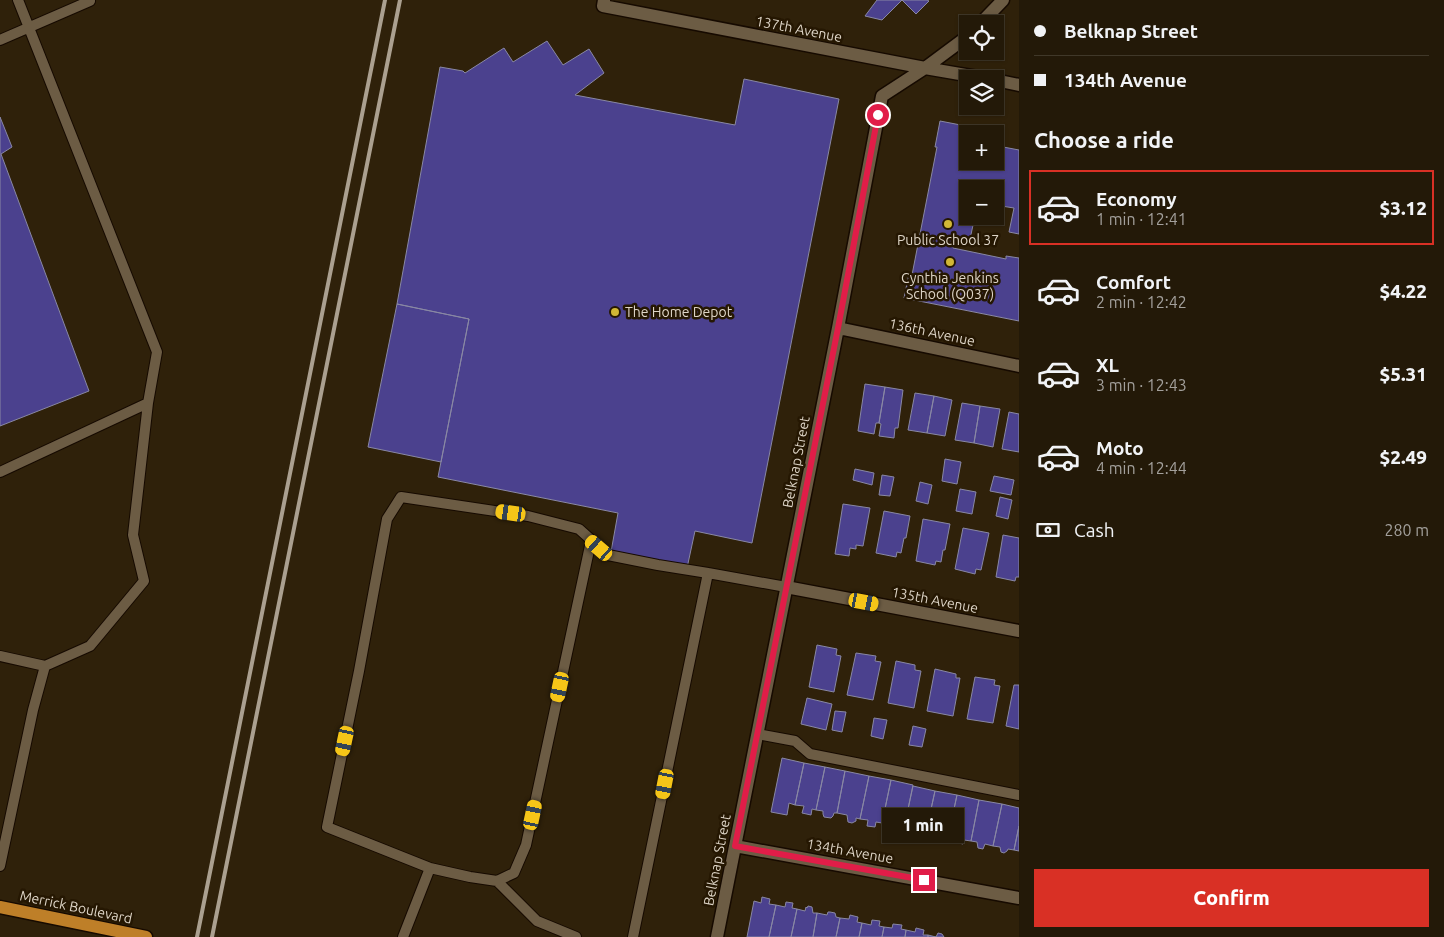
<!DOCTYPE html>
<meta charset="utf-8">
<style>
:root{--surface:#231908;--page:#2f2616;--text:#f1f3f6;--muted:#a3a09c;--line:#403829;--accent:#d93025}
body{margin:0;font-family:Ubuntu,sans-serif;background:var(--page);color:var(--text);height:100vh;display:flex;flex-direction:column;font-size:19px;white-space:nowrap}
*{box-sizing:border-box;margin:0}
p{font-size:16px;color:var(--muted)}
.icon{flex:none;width:28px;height:28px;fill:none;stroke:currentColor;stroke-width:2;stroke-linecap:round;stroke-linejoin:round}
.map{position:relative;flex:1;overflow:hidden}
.panel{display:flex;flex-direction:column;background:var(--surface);width:425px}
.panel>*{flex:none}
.hud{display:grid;align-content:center;height:110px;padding:0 15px;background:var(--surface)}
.buttons{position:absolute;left:959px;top:15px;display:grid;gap:10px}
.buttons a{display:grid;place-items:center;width:45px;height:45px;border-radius:0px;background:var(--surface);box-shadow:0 1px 4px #0004,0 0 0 1px var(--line);font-size:25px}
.end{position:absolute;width:22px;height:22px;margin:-11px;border:6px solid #e11d48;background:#fff;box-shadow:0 0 0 2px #fff}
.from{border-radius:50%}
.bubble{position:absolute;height:35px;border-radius:0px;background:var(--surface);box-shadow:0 1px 4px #0004,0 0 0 1px var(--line);font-size:16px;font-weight:800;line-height:35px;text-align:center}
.car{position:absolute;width:15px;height:30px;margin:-15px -8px;border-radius:6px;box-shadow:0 0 4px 1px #0007;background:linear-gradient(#f5c518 24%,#345 0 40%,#f5c518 0 76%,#345 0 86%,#f5c518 0)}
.hud b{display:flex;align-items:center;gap:18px;height:48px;font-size:19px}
.hud b+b{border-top:1px solid var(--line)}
.hud i{width:12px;height:12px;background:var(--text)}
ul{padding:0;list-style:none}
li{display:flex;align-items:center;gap:15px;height:75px;margin:0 10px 8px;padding:0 5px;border:2px solid transparent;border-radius:0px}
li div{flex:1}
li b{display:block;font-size:19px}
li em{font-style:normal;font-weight:800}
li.selected{border-color:var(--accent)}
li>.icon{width:45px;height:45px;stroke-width:1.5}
h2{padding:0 15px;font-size:22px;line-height:60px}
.pay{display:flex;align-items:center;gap:12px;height:55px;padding:0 15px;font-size:19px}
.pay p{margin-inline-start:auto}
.button{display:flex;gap:10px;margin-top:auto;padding:10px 15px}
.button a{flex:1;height:58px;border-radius:0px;background:var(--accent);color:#fff;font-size:20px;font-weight:800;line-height:58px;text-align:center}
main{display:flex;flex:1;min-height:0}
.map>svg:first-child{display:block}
.building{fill:#4b418e;stroke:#8988a4;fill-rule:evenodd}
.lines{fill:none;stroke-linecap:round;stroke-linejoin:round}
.service-casing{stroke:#160a00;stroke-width:12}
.minor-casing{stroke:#160a00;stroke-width:15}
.primary-casing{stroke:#160a00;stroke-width:15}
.service{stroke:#6c5c44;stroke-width:10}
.minor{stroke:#6c5c44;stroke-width:12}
.primary{stroke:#be7f28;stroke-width:12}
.rail{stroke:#aba090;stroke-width:4}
.route{stroke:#e11d48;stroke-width:6}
.poi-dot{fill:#d1b736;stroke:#251702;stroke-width:2}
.labels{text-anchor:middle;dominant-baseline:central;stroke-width:5;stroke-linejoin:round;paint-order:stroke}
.street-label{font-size:14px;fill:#ded5c7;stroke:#251702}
.poi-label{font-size:14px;fill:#ded5c7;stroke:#251702}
</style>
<main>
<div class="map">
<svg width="1019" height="937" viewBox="0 0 1019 937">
<rect width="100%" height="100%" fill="#2f210a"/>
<!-- building -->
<path class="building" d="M877,0H902L882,20L865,16Z
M902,0H927L929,1L916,14Z
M547,41L563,65L589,49L604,73L575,95L735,125L744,79L839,99L752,543L695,531L687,568L611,552L618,513L438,477L469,319L397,304L440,67L463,71L465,73L504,48L513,62Z
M0,117L12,147L1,154L89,391L0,426Z
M940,121L1002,133V137H999L998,146L1019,150V234L1009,232L1014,208L995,205V189H966L963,201L968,202V216H975L970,239L955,236L953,248L1006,259V256L1019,258V321L904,298L909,274L912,275L937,147H935ZM968,134H995V161H968Z
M397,304L469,319L441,462L368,447Z
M865,384L885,387L879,423H876L874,434L858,431Z
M885,387L903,390L898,428H895L894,438L879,436L881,424L879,423Z
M915,393L934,396L927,433L908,430Z
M934,396L952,400L945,436L927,433Z
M962,403L980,406L974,443L955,440Z
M980,406L1000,409L993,447L974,443Z
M1009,412L1019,414V452L1002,449Z
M945,459L961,462L957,484L942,481Z
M855,469L874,473L872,485L853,480Z
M882,475L894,477L890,496L879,495Z
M994,476L1014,480L1011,495L990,491Z
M920,482L932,485L928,504L916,501Z
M960,489L976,492L972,514L956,511Z
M1000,497L1012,500L1008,519L996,516Z
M843,504L870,508L863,546L856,545V549L850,548L849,556L835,554Z
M884,511L910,516L906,538H904L901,553L897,552L896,557L876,553Z
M923,519L950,524L945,550H943L941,562L936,561L935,565L916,561Z
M963,528L989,533L981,570L976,569L975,574L955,569Z
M1003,535L1019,538V577H1016L1015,581L996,577Z
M817,645L837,649L836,655L841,656L834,692L809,687Z
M856,653L876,656L875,661L881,662L873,700L847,695Z
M896,661L915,665V670L921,671L914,708L888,703Z
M935,669L956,674V678H960L953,716L927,711Z
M975,677L995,680L994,685L1000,686L993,723L967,719Z
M1014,685H1019V729L1006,726Z
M807,698L832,704L826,730L801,724Z
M835,711L846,712L842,732L832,730Z
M874,718L887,720L883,739L871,736Z
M913,726L926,729L922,747L909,745Z
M782,758L804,763L795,805L789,803L787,815L771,812Z
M804,763L825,767L816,810L812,809L811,815L802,813L804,806L795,805Z
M825,767L845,771L837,813H834L833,816L831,818L824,817L823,814V811L816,810Z
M845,771L869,776L860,819L856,818V821L852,823L848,822L847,815L837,813Z
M869,776L891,780L882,823L876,822L875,827L867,826L868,820L860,819Z
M891,780L913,785L904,828L899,827L898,832L890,830L891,825L882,823Z
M913,786L935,791L926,832L922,831L921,834L918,836L912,835L910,832L911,829L904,828Z
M935,791L957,795L948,837L942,836L941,840L933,839L934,833L926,832Z
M957,795L979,800L971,841L964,840L963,844L955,842L956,838L948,837Z
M979,800L1002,804L993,846L985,844L983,849L978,848L977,842L971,841Z
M1002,804L1019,808V826L1014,850L1008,849L1007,851L1004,853L1001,852L1000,847L993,846Z
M1019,826V851L1014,850Z
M762,897L770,899L769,904L776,905L769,937H747L754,901L761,903Z
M786,902L793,903L792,908L797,909L791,937H769L776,905L785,907Z
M808,906L812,907L813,913H817L813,937H791L797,909L805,911L806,907L807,908Z
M828,912H830L835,913L836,917L840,918L836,937H813L817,913L827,915Z
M850,915L858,917L857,922L862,923L859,937H836L840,918L849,919Z
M872,920L880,921L879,926L884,927L882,937H859L862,923L871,925Z
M893,924L902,925L901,929L906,930L905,937H882L884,927L892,928Z
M916,928L924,930L923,935H928V937H905L906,930L915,932Z
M938,933L942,934L944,937H928V935L936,937Z"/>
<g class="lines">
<!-- service casing -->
<g class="service-casing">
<path id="service" d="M0,40L90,1
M0,472L148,403L157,352L18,0
M0,656L45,666L90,646L144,581L133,535L148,403
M757,734L795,741L810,754L1019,795
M0,866L33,710L45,666
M430,868L327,827L359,671L387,519L401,497L528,516L579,529L608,555L658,565L708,573L786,587
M497,881L537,921L576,937
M403,937L430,868L470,877L497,881L514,873L526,845L591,541
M633,937L708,573"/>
</g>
<!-- minor casing -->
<g class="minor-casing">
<path id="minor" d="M604,0L603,6L925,68L989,79
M980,24L1003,0
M995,80L1019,85
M838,328L1019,366
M786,587L1019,631
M735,846L1019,898
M717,937L838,328L882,96L925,68L968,36"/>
</g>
<!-- primary casing -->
<g class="primary-casing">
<path id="primary" d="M0,907L146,937"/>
</g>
<!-- service -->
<use href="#service" class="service"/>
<!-- minor -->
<use href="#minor" class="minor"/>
<!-- primary -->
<use href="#primary" class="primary"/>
<!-- rail -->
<path class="rail" d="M197,937L385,0
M212,937L400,0"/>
</g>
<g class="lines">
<!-- route -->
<path class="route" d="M878,115L838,328L735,846L924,880"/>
</g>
<!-- markers -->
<g class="poi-dot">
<circle cx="948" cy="224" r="5"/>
<circle cx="950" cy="262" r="5"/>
<circle cx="615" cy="312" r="5"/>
</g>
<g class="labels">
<!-- street labels -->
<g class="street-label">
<text transform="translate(799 29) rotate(11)">137th Avenue</text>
<text transform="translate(932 332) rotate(12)">136th Avenue</text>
<text transform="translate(796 462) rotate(-79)">Belknap Street</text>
<text transform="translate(935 600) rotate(11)">135th Avenue</text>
<text transform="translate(850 851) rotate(10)">134th Avenue</text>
<text transform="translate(717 860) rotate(-79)">Belknap Street</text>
<text transform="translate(76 907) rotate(12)">Merrick Boulevard</text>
</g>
<!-- poi labels -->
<g class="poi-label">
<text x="948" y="240">Public School 37</text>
<text x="950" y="278">Cynthia Jenkins<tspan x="950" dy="16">School (Q037)</tspan></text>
<text x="625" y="312" text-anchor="start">The Home Depot</text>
</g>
</g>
</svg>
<div class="buttons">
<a><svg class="icon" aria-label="locate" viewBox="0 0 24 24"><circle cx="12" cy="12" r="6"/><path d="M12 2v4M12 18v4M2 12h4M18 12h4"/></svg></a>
<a><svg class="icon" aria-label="layers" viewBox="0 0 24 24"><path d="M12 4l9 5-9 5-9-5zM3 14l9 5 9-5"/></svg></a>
<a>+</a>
<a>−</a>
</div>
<i class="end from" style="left:878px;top:115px"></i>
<i class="end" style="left:924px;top:880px"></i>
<div class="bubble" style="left:882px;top:808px;width:82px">1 min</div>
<i class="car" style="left:511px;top:513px;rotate:278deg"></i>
<i class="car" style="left:599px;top:548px;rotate:311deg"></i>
<i class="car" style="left:864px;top:602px;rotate:101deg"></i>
<i class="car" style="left:560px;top:687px;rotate:192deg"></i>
<i class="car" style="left:345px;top:741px;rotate:192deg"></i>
<i class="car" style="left:665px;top:784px;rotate:191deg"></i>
<i class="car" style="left:533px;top:815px;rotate:12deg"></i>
</div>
<section class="panel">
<div class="hud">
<b><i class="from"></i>Belknap Street</b>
<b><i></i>134th Avenue</b>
</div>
<h2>Choose a ride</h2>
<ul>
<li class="selected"><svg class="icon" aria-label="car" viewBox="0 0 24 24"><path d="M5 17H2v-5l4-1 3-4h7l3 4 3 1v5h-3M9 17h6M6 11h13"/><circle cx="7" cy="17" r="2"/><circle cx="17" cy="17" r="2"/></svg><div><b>Economy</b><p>1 min · 12:41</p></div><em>$3.12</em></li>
<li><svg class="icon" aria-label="car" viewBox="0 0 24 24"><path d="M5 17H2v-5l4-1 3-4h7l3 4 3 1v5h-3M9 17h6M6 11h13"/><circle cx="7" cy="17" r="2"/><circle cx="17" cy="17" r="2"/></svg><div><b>Comfort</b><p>2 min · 12:42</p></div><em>$4.22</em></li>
<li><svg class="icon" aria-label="car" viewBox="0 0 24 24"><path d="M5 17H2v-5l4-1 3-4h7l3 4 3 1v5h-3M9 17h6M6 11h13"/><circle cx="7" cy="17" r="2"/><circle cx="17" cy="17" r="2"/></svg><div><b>XL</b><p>3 min · 12:43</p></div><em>$5.31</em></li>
<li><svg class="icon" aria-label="car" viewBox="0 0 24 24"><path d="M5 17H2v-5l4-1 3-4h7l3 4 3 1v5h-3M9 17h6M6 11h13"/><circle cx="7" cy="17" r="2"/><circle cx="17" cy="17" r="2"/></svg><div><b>Moto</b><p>4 min · 12:44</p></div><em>$2.49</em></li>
</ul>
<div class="pay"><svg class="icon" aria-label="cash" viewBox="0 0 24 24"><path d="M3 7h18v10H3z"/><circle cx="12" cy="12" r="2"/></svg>Cash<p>280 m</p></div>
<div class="button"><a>Confirm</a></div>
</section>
</main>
